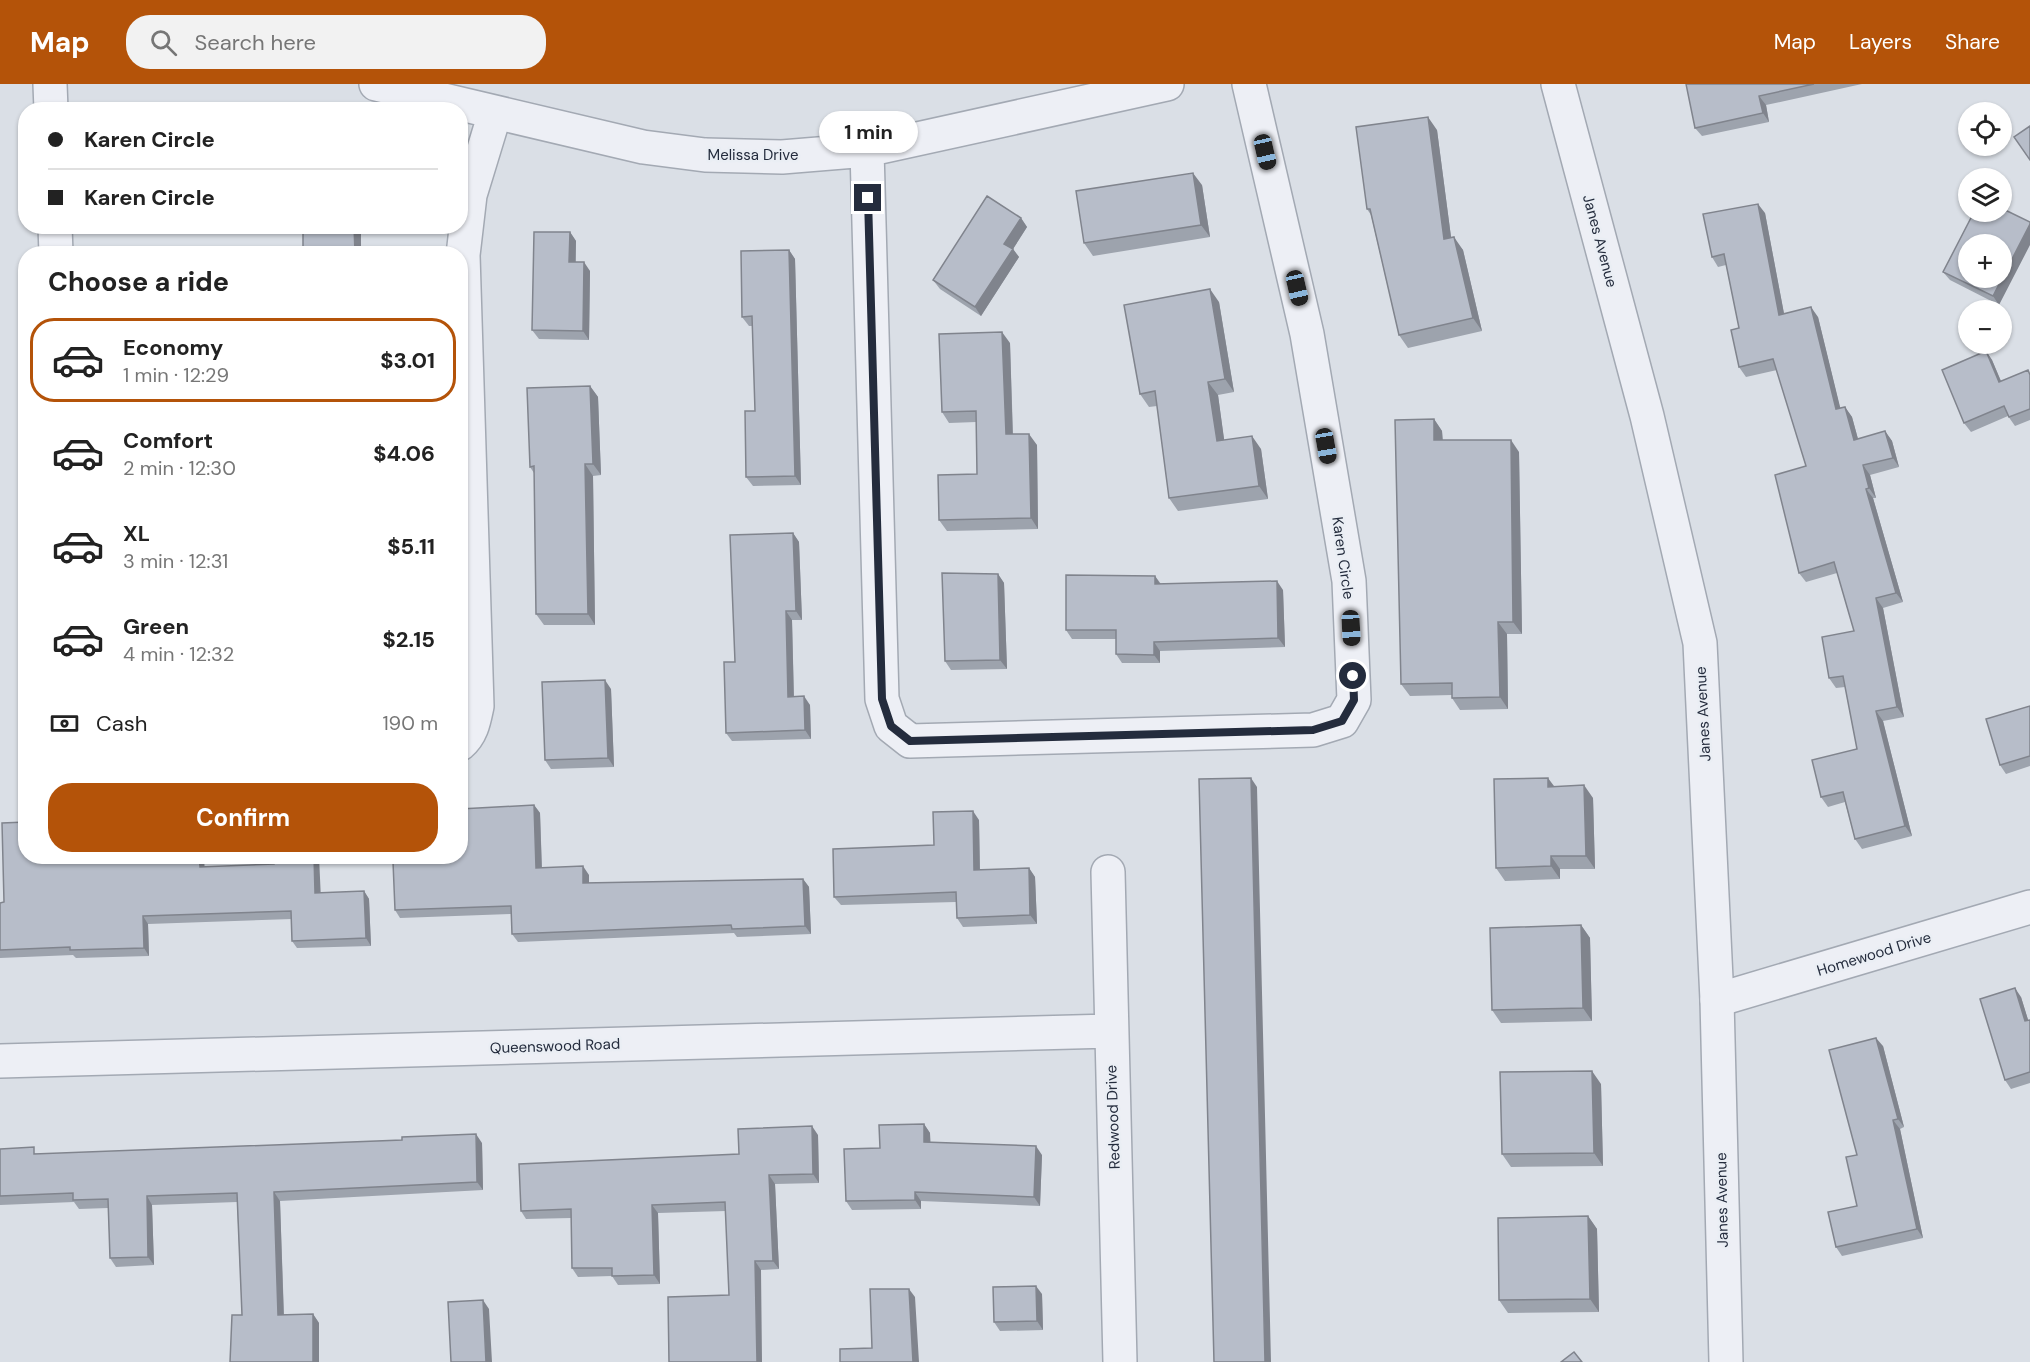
<!DOCTYPE html>
<meta charset="utf-8">
<style>
:root{--surface:#fff;--page:#f2f2f2;--text:#222;--muted:#767676;--line:#e0e0e0;--accent:#b45309}
body{margin:0;font-family:"DM Sans",sans-serif;background:var(--page);color:var(--text);height:100vh;display:flex;flex-direction:column;font-size:22px;white-space:nowrap}
*{box-sizing:border-box;margin:0}
p{font-size:20px;color:var(--muted)}
.icon{flex:none;width:33px;height:33px;fill:none;stroke:currentColor;stroke-width:2;stroke-linecap:round;stroke-linejoin:round}
.map{position:relative;flex:1;overflow:hidden}
.panel{position:absolute;left:18px;top:162px;width:450px;height:618px;display:flex;flex-direction:column;background:var(--surface);border-radius:24px;box-shadow:0 2px 4px #0004}
.panel>*{flex:none}
.banner{position:absolute;left:18px;top:18px;width:450px;height:132px;border-radius:24px;box-shadow:0 2px 4px #0004;display:grid;align-content:center;height:132px;padding:0 30px;background:var(--surface)}
.tools{position:absolute;left:1958px;top:18px;display:grid;gap:12px}
.tools a{display:grid;place-items:center;width:54px;height:54px;border-radius:50%;background:var(--surface);box-shadow:0 2px 4px #0004;font-size:30px}
.end{position:absolute;width:27px;height:27px;margin:-14px;border:8px solid #242c3d;background:#fff;box-shadow:0 0 0 3px #fff}
.from{border-radius:50%}
.bubble{position:absolute;height:42px;border-radius:21px;background:var(--surface);box-shadow:0 2px 4px #0004;font-size:20px;font-weight:700;line-height:42px;text-align:center}
.car{position:absolute;width:18px;height:36px;margin:-18px -9px;border-radius:8px;box-shadow:0 0 4px 2px #0007;background:linear-gradient(#222 24%,#8ab4d8 0 40%,#222 0 76%,#8ab4d8 0 86%,#222 0)}
.banner b{display:flex;align-items:center;gap:21px;height:57px;font-size:22px}
.banner b+b{border-top:2px solid var(--line)}
.banner i{width:15px;height:15px;background:var(--text)}
ul{padding:0;list-style:none}
li{display:flex;align-items:center;gap:18px;height:84px;margin:0 12px 9px;padding:0 18px;border:3px solid transparent;border-radius:24px}
li div{flex:1}
li b{display:block;font-size:22px}
li em{font-style:normal;font-weight:700}
li.active{border-color:var(--accent)}
li>.icon{width:54px;height:54px;stroke-width:1.5}
h2{padding:0 30px;font-size:27px;line-height:72px}
.pay{display:flex;align-items:center;gap:15px;height:66px;padding:0 30px;font-size:22px}
.pay p{margin-inline-start:auto}
.cta{display:flex;gap:12px;margin-top:auto;padding:12px 30px}
.cta a{flex:1;height:69px;border-radius:24px;background:var(--accent);color:#fff;font-size:24px;font-weight:700;line-height:69px;text-align:center}
header{display:flex;align-items:center;gap:36px;box-sizing:border-box;height:84px;padding:0 30px;background:var(--accent);color:#fff}
header strong{font-size:28px}
nav{display:flex;gap:33px;margin-inline-start:auto;font-size:21px}
.search{width:420px;height:54px;background:var(--page);display:flex;align-items:center;gap:15px;box-sizing:border-box;padding:0 21px;border-radius:24px;color:var(--muted);font-size:22px}
.map>svg:first-child{display:block}
.lines{fill:none;stroke-linecap:round;stroke-linejoin:round}
.minor-casing{stroke:#a3a9b3;stroke-width:36}
.tertiary-casing{stroke:#a3a9b3;stroke-width:36}
.minor{stroke:#edeff5;stroke-width:33}
.tertiary{stroke:#edeff5;stroke-width:33}
.wall{fill:#9da3ad}
.shaded-wall{fill:#80848d}
.building{fill:#b7bdc9;stroke:#80848d;stroke-width:1.5;fill-rule:evenodd}
.route{stroke:#242c3d;stroke-width:8}
.labels{text-anchor:middle;dominant-baseline:central;stroke-width:5;stroke-linejoin:round;paint-order:stroke}
.street-label{font-size:15px;fill:#242c3d;stroke:#eaeef4}
</style>
<header>
<strong>Map</strong>
<div class="search"><svg class="icon" aria-label="search" viewBox="0 0 24 24"><circle cx="10" cy="10" r="6"/><path d="M15 15l6 6"/></svg>Search here</div>
<nav><a>Map</a><a>Layers</a><a>Share</a></nav>
</header>
<div class="map">
<svg width="2030" height="1278" viewBox="0 0 2030 1278">
<rect width="100%" height="100%" fill="#dadfe6"/>
<g class="lines">
<!-- minor casing -->
<g class="minor-casing">
<path id="minor" d="M50,0L51,26
M376,0L643,63L705,71L782,73L867,66L1167,0
M867,66L882,615L891,642L910,657L1313,646L1342,637L1354,616L1349,497L1307,250L1249,0
M55,142L56,170
M460,660C472,650 474,636 477,622L463,171L470,111L495,29
M1108,788L1120,1278
M1717,916L2030,823
M0,977L1111,947"/>
</g>
<!-- tertiary casing -->
<g class="tertiary-casing">
<path id="tertiary" d="M1558,0L1647,332L1700,559L1717,916L1726,1278"/>
</g>
<!-- minor -->
<use href="#minor" class="minor"/>
<!-- tertiary -->
<use href="#tertiary" class="tertiary"/>
</g>
<!-- wall -->
<path class="wall" d="M1686,0H1862L1766,21L1769,38L1702,52L1695,44Z
M1437,46L1451,153L1463,166L1482,247L1408,264L1399,251L1371,131L1367,125Z
M1202,101L1210,153L1093,172L1084,159Z
M1974,128L1999,221L1950,196L1943,188Z
M1765,129L1784,230L1818,233L1840,324L1845,323L1852,333L1858,355L1885,347L1892,357L1899,383L1870,391L1876,414H1873L1903,518L1883,524L1904,633L1883,637L1912,752L1862,765L1855,755L1845,718L1828,723L1821,713L1857,665L1845,603L1836,604L1829,594L1854,547L1837,489L1806,498L1799,489L1806,382L1777,286L1746,293L1739,283V244L1726,181L1718,183L1712,173Z
M1021,134L1027,143L1013,165L1019,173L981,232L940,205L933,196Z
M570,148L576,157V178L590,187L589,256L539,255L532,246Z
M789,166L795,175L801,401L753,402L746,393L755,327L753,242H749L742,233Z
M1219,218L1234,308L1218,311L1224,356L1261,365L1268,415L1178,427L1169,414L1157,322L1149,323L1140,310Z
M1010,259L1013,350L1037,361L1038,445L947,447L939,436L977,390L976,338L949,339L942,328Z
M1986,267L1992,276L2001,297L2030,289V336L2015,342L2008,332L1971,348L1964,339Z
M590,302L598,313L601,391L593,392L595,541H544L536,530L534,389L530,383Z
M1434,335L1442,347L1443,356L1519,368L1522,550H1507L1508,625L1460,626L1452,614V611L1410,612L1401,600Z
M793,449L799,458L802,536H792L794,613L810,621L811,655L732,657L726,649Z
M998,490L1004,499L1007,585L951,586L945,577Z
M1155,492L1161,500L1283,506L1285,563L1160,567V579H1122L1116,570V555H1072L1066,546Z
M611,605L614,683L551,685L545,676Z
M2030,622V682L2006,690L2000,681Z
M1555,702L1593,714L1595,785H1560V795L1505,797L1496,784Z
M534,721L540,729L542,784L589,791V799L803,795L809,803L811,850L737,853L734,849L518,858L512,850L511,830L400,834L395,826L446,777Z
M979,736L980,786L1029,784L1035,793L1037,840L963,843L957,834L956,818L841,821L834,813L934,761Z
M205,783L320,809L364,807L369,815L371,862L297,864L292,857V835L148,840L149,872L76,874L73,871L0,874V819Z
M1581,841L1590,854L1592,937L1501,939L1492,926Z
M2021,913L2028,936H2030V999L2011,1005L2005,996Z
M1883,962L1904,1043L1900,1045L1923,1154L1842,1172L1836,1163L1857,1122V1071Z
M1601,1000L1603,1082L1511,1083L1502,1070Z
M924,1040L930,1049V1059L1042,1071L1040,1122L921,1117V1125L852,1126L846,1117L880,1064Z
M818,1051L819,1099L775,1100L779,1185L761,1186L729,1211L726,1127L658,1129L660,1200L618,1201L612,1192L578,1193L572,1184L571,1134L526,1135L521,1127L739,1070Z
M482,1059L483,1106L280,1117L284,1231L313,1230L319,1239L242,1231L237,1118L152,1121L154,1181L116,1183L110,1174L108,1124L79,1125L74,1118L0,1121V1065L39,1070Z
M1588,1132L1597,1145L1599,1228L1508,1229L1499,1216Z
M1042,1210L1043,1246L1000,1247L994,1238Z"/>
<!-- shaded-wall -->
<path class="shaded-wall" d="M1759,12L1766,21L1769,38L1763,29Z
M1428,33L1437,46L1453,168L1444,155Z
M1193,89L1202,101L1210,153L1201,141Z
M1758,120L1765,129L1786,240L1779,231Z
M1021,134L1027,143L1013,165L1019,173L981,232L975,223L1004,160Z
M2030,140V161L1999,221L1993,212Z
M354,142H361V170L355,169Z
M570,148L576,157L575,187L569,178Z
M1454,153L1463,166L1482,247L1473,234Z
M789,166L795,175L801,401L795,392Z
M584,178L590,187L589,256L583,247Z
M1210,205L1219,218L1234,308L1225,295Z
M1811,223L1818,233L1843,335L1836,325Z
M1002,248L1010,259L1013,361L1006,350Z
M1986,267L1992,276L2005,307L1999,298Z
M1208,298L1218,311L1226,369L1217,357Z
M590,302L598,313L601,391L593,380Z
M1845,323L1852,333L1861,366L1854,356Z
M1434,335L1442,347L1443,368L1434,356Z
M1885,347L1892,357L1899,383L1893,374Z
M1029,350L1037,361L1038,445L1031,434Z
M1252,352L1261,365L1268,415L1259,402Z
M1511,356L1519,368L1522,550L1513,538Z
M585,380L593,392L595,541L588,530Z
M1863,381L1870,391L1876,414L1869,404Z
M1866,405L1873,414L1903,518L1896,509Z
M793,449L799,458L802,536L796,527Z
M998,490L1004,499L1007,585L1000,576Z
M1155,492L1161,501L1155,500Z
M1277,497L1283,506L1285,563L1278,554Z
M1876,514L1883,524L1904,633L1897,623Z
M786,527L792,536L794,622L788,613Z
M1498,538L1507,550L1508,625L1500,613Z
M1154,558L1160,567V579L1154,571Z
M605,596L611,605L614,683L608,674Z
M804,612L810,621L811,655L805,646Z
M1876,627L1883,637L1912,752L1905,742Z
M1251,694L1257,703L1271,1278H1265Z
M1548,694L1557,706L1548,703Z
M1584,701L1593,714L1595,785L1586,772Z
M534,721L540,729L542,792L536,784Z
M973,727L979,736L980,795L974,786Z
M199,772H204L205,791L200,783Z
M314,772H319L321,816L315,809Z
M1551,772L1560,785V795L1551,782Z
M583,782L589,791V807L583,799Z
M1029,784L1035,793L1037,840L1030,831Z
M803,795L809,803L811,850L805,842Z
M364,807L369,815L371,862L366,854Z
M143,832L148,840L149,872L144,864Z
M1581,841L1590,854L1592,937L1583,924Z
M2015,904L2021,913L2030,942L2025,937Z
M1876,954L1883,962L1904,1043L1898,1035Z
M1592,987L1601,1000L1603,1082L1594,1069Z
M1893,1036L1900,1045L1923,1154L1917,1145Z
M924,1040L930,1049L931,1067L924,1058Z
M812,1042L818,1051L819,1099L813,1090Z
M476,1050L482,1059L483,1106L477,1098Z
M1036,1062L1042,1071L1040,1122L1034,1113Z
M769,1091L775,1100L779,1185L773,1177Z
M274,1108L280,1117L284,1239L278,1231Z
M915,1108L921,1117V1125L915,1116Z
M147,1112L152,1121L154,1181L148,1173Z
M652,1121L658,1129L660,1200L654,1191Z
M1588,1132L1597,1145L1599,1228L1590,1215Z
M755,1177L761,1186L762,1278H757Z
M1036,1202L1042,1210L1043,1246L1037,1237Z
M909,1205L915,1213L919,1278H913Z
M483,1216L489,1225L492,1278H486Z
M313,1230L319,1239V1278H313Z"/>
<!-- building -->
<path class="building" d="M1686,0H1814L1759,12L1763,29L1695,44Z
M1428,33L1444,155L1454,153L1473,234L1399,251L1370,125H1367L1356,43Z
M2030,42V76L2014,53Z
M1193,89L1201,141L1084,159L1076,107Z
M987,112L1021,134L1004,160L1013,165L975,223L933,196Z
M1758,120L1779,231L1811,223L1836,325L1845,323L1854,356L1885,347L1893,374L1863,381L1869,404L1866,405L1896,509L1876,514L1897,623L1876,627L1905,742L1855,755L1843,708L1821,713L1812,676L1857,665L1843,592L1829,594L1822,553L1854,547L1834,478L1799,489L1775,391L1806,382L1773,275L1739,283L1731,246L1739,244L1724,170L1712,173L1703,130Z
M2001,124L2030,138V140L1993,212L1943,188L1974,128H2001ZM1968,160H2001V194H1968Z
M303,142H354L355,169L303,170Z
M534,148H570L569,178H584L583,247L532,246Z
M789,166L795,392L746,393L745,327H755L752,232L742,233L741,167Z
M1210,205L1225,295L1208,298L1217,357L1252,352L1259,402L1169,414L1155,307L1140,310L1124,221Z
M1002,248L1006,350H1029L1031,434L939,436L938,391L977,390L976,327L942,328L939,250Z
M1986,267L1999,298L2028,286L2030,291V325L2009,333L2004,322L1964,339L1942,286Z
M590,302L593,380H585L588,530H536L534,382L530,383L527,304Z
M1434,335V356H1511L1513,538H1498L1500,613L1452,614V599L1401,600L1395,336Z
M793,449L796,527H786L788,613L804,612L805,646L726,649L724,578H735L730,451Z
M942,489L998,490L1000,576L945,577Z
M1066,491L1155,492V500L1277,497L1278,554L1154,558V571L1116,570V546H1066Z
M605,596L608,674L545,676L542,598Z
M2030,622V672L2000,681L1986,635Z
M1251,694L1265,1278H1214L1199,695Z
M1548,694V703L1584,701L1586,772H1551V782L1496,784L1494,695Z
M534,721L536,784L583,782V799L803,795L805,842L732,845L731,841L512,850L511,822L395,826L393,778L446,777V772H460V725Z
M973,727L974,786L1029,784L1030,831L957,834L956,808L834,813L833,765L934,761L933,728Z
M26,738V772H199L200,783L274,780V772H314L315,809L364,807L366,854L292,857L291,827L143,832L144,864L70,866V863L0,866V819L4,818L2,739Z
M1581,841L1583,924L1492,926L1490,844Z
M2015,904L2025,937L2030,936V988L2005,996L1980,915Z
M1876,954L1898,1035L1893,1036L1917,1145L1836,1163L1828,1128L1857,1122L1846,1073L1857,1071L1829,966Z
M1592,987L1594,1069L1502,1070L1500,988Z
M924,1040V1058L1036,1062L1034,1113L915,1108V1116L846,1117L844,1065L880,1064L879,1041Z
M812,1042L813,1090L769,1091L773,1177H755L757,1278H669L668,1213L729,1211L725,1118L652,1121L654,1191L612,1192V1184H572L571,1125L521,1127L519,1080L739,1070L738,1045Z
M476,1050L477,1098L274,1108L278,1231L313,1230V1278H230L232,1231H242L237,1109L147,1112L148,1173L110,1174L108,1115L73,1116V1109L0,1112V1065L34,1063V1070L402,1056V1053Z
M1588,1132L1590,1215L1499,1216L1498,1134Z
M1036,1202L1037,1237L994,1238L993,1203Z
M870,1205H909L913,1278H840V1265L872,1264Z
M483,1216L486,1278H451L448,1218Z
M1574,1268L1582,1278H1561Z"/>
<g class="lines">
<!-- route -->
<path class="route" d="M868,114L882,615L891,642L910,657L1313,646L1342,637L1354,616L1353,592"/>
</g>
<g class="labels">
<!-- street labels -->
<g class="street-label">
<text x="753" y="71">Melissa Drive</text>
<text transform="translate(1600 157) rotate(75)">Janes Avenue</text>
<text transform="translate(1343 474) rotate(82)">Karen Circle</text>
<text transform="translate(1703 630) rotate(-93)">Janes Avenue</text>
<text transform="translate(1874 870) rotate(-17)">Homewood Drive</text>
<text transform="translate(555 962) rotate(-2)">Queenswood Road</text>
<text transform="translate(1113 1033) rotate(-92)">Redwood Drive</text>
<text transform="translate(1722 1116) rotate(-91)">Janes Avenue</text>
</g>
</g>
</svg>
<div class="tools">
<a><svg class="icon" aria-label="locate" viewBox="0 0 24 24"><circle cx="12" cy="12" r="6"/><path d="M12 2v4M12 18v4M2 12h4M18 12h4"/></svg></a>
<a><svg class="icon" aria-label="layers" viewBox="0 0 24 24"><path d="M12 4l9 5-9 5-9-5zM3 14l9 5 9-5"/></svg></a>
<a>+</a>
<a>−</a>
</div>
<i class="end from" style="left:1353px;top:592px"></i>
<i class="end" style="left:868px;top:114px"></i>
<div class="bubble" style="left:819px;top:27px;width:99px">1 min</div>
<i class="car" style="left:1265px;top:68px;rotate:167deg"></i>
<i class="car" style="left:1297px;top:204px;rotate:167deg"></i>
<i class="car" style="left:1326px;top:362px;rotate:170deg"></i>
<i class="car" style="left:1351px;top:544px;rotate:177deg"></i>
<div class="banner">
<b><i class="from"></i>Karen Circle</b>
<b><i></i>Karen Circle</b>
</div>
<section class="panel">
<h2>Choose a ride</h2>
<ul>
<li class="active"><svg class="icon" aria-label="car" viewBox="0 0 24 24"><path d="M5 17H2v-5l4-1 3-4h7l3 4 3 1v5h-3M9 17h6M6 11h13"/><circle cx="7" cy="17" r="2"/><circle cx="17" cy="17" r="2"/></svg><div><b>Economy</b><p>1 min · 12:29</p></div><em>$3.01</em></li>
<li><svg class="icon" aria-label="car" viewBox="0 0 24 24"><path d="M5 17H2v-5l4-1 3-4h7l3 4 3 1v5h-3M9 17h6M6 11h13"/><circle cx="7" cy="17" r="2"/><circle cx="17" cy="17" r="2"/></svg><div><b>Comfort</b><p>2 min · 12:30</p></div><em>$4.06</em></li>
<li><svg class="icon" aria-label="car" viewBox="0 0 24 24"><path d="M5 17H2v-5l4-1 3-4h7l3 4 3 1v5h-3M9 17h6M6 11h13"/><circle cx="7" cy="17" r="2"/><circle cx="17" cy="17" r="2"/></svg><div><b>XL</b><p>3 min · 12:31</p></div><em>$5.11</em></li>
<li><svg class="icon" aria-label="car" viewBox="0 0 24 24"><path d="M5 17H2v-5l4-1 3-4h7l3 4 3 1v5h-3M9 17h6M6 11h13"/><circle cx="7" cy="17" r="2"/><circle cx="17" cy="17" r="2"/></svg><div><b>Green</b><p>4 min · 12:32</p></div><em>$2.15</em></li>
</ul>
<div class="pay"><svg class="icon" aria-label="cash" viewBox="0 0 24 24"><path d="M3 7h18v10H3z"/><circle cx="12" cy="12" r="2"/></svg>Cash<p>190 m</p></div>
<div class="cta"><a>Confirm</a></div>
</section>
</div>
